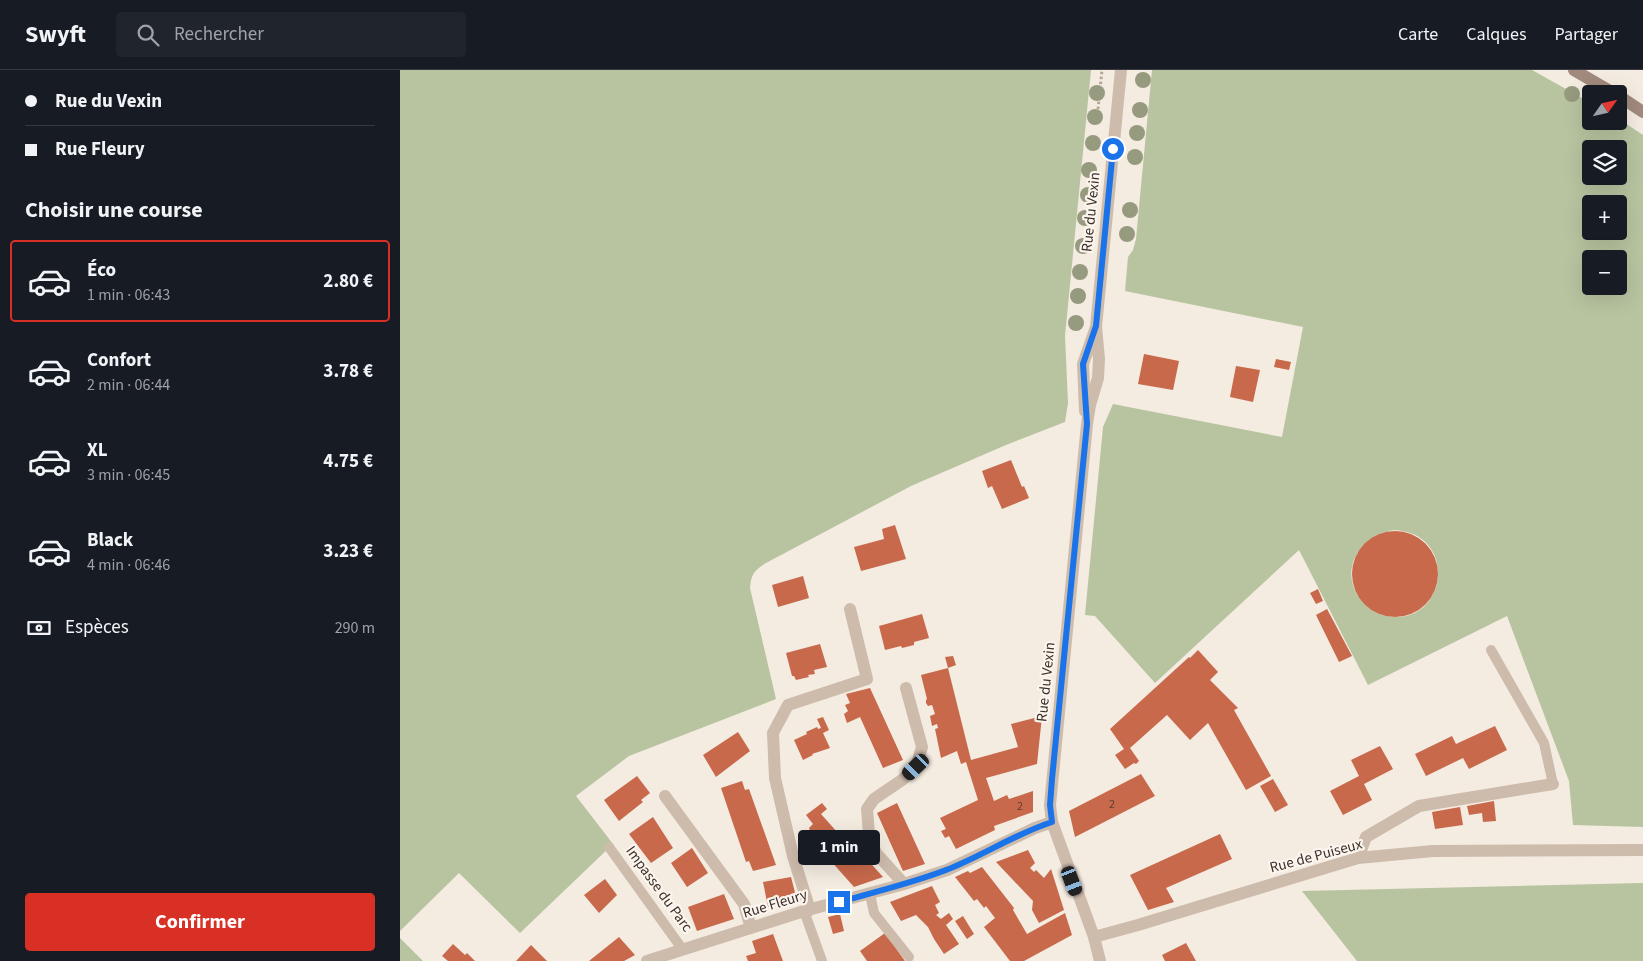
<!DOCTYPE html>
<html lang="fr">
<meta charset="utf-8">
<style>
:root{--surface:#171b24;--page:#20242c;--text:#f1f3f6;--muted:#9ea1a6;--line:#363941;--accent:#d93025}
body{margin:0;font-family:"Source Sans 3",sans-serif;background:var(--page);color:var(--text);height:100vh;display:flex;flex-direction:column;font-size:19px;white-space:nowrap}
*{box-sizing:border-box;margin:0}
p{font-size:16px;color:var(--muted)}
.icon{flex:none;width:28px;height:28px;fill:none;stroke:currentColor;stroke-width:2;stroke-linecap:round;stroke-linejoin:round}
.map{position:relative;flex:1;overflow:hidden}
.details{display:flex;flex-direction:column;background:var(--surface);width:400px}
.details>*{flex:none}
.top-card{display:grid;align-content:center;height:110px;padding:0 25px;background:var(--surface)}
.needle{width:32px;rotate:56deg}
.buttons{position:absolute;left:1182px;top:15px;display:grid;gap:10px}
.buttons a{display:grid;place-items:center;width:45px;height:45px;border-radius:5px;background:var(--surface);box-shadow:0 5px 20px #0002;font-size:25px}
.end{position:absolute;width:22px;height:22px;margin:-11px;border:6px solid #1a73e8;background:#fff;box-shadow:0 0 0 2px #fff}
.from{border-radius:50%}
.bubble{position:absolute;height:35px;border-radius:5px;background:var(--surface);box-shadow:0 5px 20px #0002;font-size:16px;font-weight:700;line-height:35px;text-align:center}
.car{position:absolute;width:15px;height:30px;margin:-15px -8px;border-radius:6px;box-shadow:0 0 4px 1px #0007;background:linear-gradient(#222 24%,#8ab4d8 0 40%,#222 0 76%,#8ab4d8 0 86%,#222 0)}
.top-card b{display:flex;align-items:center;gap:18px;height:48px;font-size:19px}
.top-card b+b{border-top:1px solid var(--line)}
.top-card i{width:12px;height:12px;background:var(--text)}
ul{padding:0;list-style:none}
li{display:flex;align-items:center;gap:15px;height:82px;margin:0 10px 8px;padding:0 15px;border:2px solid transparent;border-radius:5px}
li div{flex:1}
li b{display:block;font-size:19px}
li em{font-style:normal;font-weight:700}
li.active{border-color:var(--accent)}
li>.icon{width:45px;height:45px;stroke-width:1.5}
h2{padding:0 25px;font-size:22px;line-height:60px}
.pay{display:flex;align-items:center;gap:12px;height:55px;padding:0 25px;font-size:19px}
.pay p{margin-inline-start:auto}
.cta{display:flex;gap:10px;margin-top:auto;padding:10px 25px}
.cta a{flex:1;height:58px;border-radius:5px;background:var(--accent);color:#fff;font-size:20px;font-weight:700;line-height:58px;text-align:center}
header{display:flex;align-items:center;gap:30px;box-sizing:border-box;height:70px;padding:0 25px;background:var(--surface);border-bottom:1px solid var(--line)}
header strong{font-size:24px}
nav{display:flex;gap:28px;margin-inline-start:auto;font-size:18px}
.search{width:350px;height:45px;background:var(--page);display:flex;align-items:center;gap:12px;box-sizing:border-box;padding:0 18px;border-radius:5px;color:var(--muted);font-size:19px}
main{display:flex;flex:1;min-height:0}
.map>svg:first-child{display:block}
.green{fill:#b8c4a0;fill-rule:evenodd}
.building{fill:#c8694b}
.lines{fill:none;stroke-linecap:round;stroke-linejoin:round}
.path{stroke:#b9a596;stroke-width:3;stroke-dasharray:2.5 2.5;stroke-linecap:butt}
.service{stroke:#cdbbac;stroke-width:10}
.minor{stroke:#cdbbac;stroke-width:12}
.tertiary{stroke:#cdbbac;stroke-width:12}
.secondary{stroke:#a18a7d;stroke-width:12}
.tree{fill:#969b7f}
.route{stroke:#1a73e8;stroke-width:6}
.labels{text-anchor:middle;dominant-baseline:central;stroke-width:4.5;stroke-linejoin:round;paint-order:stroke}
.number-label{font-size:12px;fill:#5e3e33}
.street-label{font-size:15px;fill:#3b302b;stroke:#fbf5ee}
</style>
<header>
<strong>Swyft</strong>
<div class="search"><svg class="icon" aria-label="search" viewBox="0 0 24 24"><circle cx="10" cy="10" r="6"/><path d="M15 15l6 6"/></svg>Rechercher</div>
<nav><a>Carte</a><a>Calques</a><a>Partager</a></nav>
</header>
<main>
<section class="details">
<div class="top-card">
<b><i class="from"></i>Rue du Vexin</b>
<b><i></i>Rue Fleury</b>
</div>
<h2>Choisir une course</h2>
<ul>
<li class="active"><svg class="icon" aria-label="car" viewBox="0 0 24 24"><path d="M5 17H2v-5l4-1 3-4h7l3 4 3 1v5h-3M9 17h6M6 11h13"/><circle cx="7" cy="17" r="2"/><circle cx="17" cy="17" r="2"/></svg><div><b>Éco</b><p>1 min · 06:43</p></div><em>2.80 €</em></li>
<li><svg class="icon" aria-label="car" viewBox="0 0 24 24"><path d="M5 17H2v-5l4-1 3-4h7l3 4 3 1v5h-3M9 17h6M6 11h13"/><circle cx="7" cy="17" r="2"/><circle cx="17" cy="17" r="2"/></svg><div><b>Confort</b><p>2 min · 06:44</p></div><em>3.78 €</em></li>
<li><svg class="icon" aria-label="car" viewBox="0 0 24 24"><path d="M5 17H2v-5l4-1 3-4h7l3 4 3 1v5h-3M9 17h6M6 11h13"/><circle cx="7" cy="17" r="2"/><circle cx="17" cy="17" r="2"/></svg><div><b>XL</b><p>3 min · 06:45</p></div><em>4.75 €</em></li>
<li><svg class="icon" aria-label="car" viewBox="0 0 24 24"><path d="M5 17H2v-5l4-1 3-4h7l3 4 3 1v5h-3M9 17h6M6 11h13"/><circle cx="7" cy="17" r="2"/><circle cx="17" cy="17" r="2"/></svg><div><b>Black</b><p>4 min · 06:46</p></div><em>3.23 €</em></li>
</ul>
<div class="pay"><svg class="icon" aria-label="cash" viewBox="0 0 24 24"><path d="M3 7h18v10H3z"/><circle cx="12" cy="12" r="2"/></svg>Espèces<p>290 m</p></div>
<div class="cta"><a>Confirmer</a></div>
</section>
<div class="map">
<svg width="1243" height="891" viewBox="0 0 1243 891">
<rect width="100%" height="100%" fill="#f4ebe1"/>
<!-- green -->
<path class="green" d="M0,0H691L665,266L668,333L665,352L606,375L511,416L366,493C355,500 351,504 350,518L376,629L229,686L176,726L213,774L120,863L59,803L0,861Z
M752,0H1132L1191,33V51H1219V49L1243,65V757L1173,755L1169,711L1107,546L968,615L899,480L755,613L695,546L685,545L703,357L713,334L882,367L903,257L725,221L728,187L733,180L736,169ZM1191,79H1219V106H1191ZM1191,134H1219V161H1191ZM1191,189H1219V216H1191ZM994,460C1060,463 1047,557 987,546C974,544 964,536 957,524C940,495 964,464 994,460Z
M1243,813V891H957L902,821Z
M0,868L23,891H0Z"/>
<!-- building -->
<path class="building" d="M744,284L779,291L773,320L738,314Z
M876,289L891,292L889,300L874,297Z
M836,296L860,300L853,332L830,327Z
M611,390L622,417L624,416L629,428L602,439L592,416L588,418L582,401Z
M495,455L506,489L461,501L454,477L484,469L482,459Z
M952 504a43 43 0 1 1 86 0a43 43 0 1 1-86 0Z
M403,506L409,528L378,537L372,515Z
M918,519L923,531L916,534L910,523Z
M927,539L952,586L939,592L916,545Z
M522,544L529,568L514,572V575L502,578L501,576L485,580L479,556Z
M420,574L427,597L414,600L415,604L408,605L409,607L396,610L394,606H392L386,583Z
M798,580L818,602L810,610L838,638L834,640L871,706L846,720L808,653L790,670L767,645L730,678L739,691L736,694L734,693L725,699L715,685L724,679L710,659L789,587L790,588Z
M553,586L556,595L548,598L545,587Z
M548,598L571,690L618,677L611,654L642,646L637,694L586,708L594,731L607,725L609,729L633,721V742L594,756L595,760L556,779L549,766L545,768L541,761L546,759L540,748L578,730L566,692L561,694L557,681L541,688L535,659L538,658L537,654L532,656L530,646L535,644L532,635L528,636L526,633V630L527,629L521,605Z
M470,618L503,690L483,698L460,647L447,653L444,644L448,641L445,635L450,633L446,624Z
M423,647L429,660L423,663L430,678L412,684L413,685L403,690L394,670L407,664L406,662L417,657L418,659L421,658L417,649Z
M1095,656L1107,680L1069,699L1063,688L1026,706L1015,684L1052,666L1056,674Z
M338,662L350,681L316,707L303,685Z
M980,676L993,699L964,714L972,730L943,745L930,721L959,706L951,690Z
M741,704L755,726L675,767L669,741Z
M237,706L250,723L241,730L243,732L219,751L204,730Z
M873,709L888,735L875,742L860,716Z
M342,711L345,720L349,719L376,795L353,801L349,791L346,792L321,718Z
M1094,731L1096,751L1083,752L1082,743L1069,745L1067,736Z
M422,733L427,739L421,744L454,781L457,778L483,807L454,817L414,772L409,758L413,754L406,745Z
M497,733L525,794L503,801L477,743Z
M1060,737L1063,755L1035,759L1032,742Z
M253,747L273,778L251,793L229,764Z
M820,764L832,789L766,818L774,832L748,840L730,805Z
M292,778L308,803L287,817L271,793Z
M628,780L635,793L630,798L634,802L636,800L644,808L651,799L664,840L639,853L632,840L633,831L596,792Z
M582,797L614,838L613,840L627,864L665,843L672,865L624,891H610L584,857L595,848L586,836L584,838L577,829L574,831L555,807L568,801L570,803Z
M391,807L397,830L368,837L363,812Z
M205,809L217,825L199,843L184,825Z
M532,816L540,832L535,835L539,843L536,845L541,849L549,843L553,849L546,855L559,874L544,884L534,869L528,857L516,845L501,851L490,832Z
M324,824L334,849L297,861L288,837Z
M440,844L444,861L433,864L428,847Z
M563,846L574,864L567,869L555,851Z
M485,863L505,891H467L460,881Z
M373,864L383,891H348L346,886L356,883L352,871Z
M219,867L235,885L224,891H189Z
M786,873L796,891H765L762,885Z
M53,874L65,885L67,883L75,891H48L42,886Z
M131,875L147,891H116Z"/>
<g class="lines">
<!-- path -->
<path class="path" d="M697,49L702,0"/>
<!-- service -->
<path class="service" d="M1091,580L1144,673L1153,714
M209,777L283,880
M470,824L474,843L509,887
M404,841L422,891"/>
<!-- minor -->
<path class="minor" d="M265,726L344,834L351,858
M958,788L966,767L1019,736L1153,714
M504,814L476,783L469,764L467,739L474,729L502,710L516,697L522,677L506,618
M410,840L393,786L375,708L373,663L388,635L467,609L450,539
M694,867L738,855L958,788L1033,781L1243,780
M247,891L404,841L504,814L547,800L635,758L652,752"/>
<!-- tertiary -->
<path class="tertiary" d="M696,257L699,289L698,308L690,335L687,354L650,735L652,752L694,867L700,891
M685,341L683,294L696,257L721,0"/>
<!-- secondary -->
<path class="secondary" d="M1174,0L1215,24
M1219,26L1243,42"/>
</g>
<!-- trees -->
<g class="tree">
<circle cx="743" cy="10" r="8"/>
<circle cx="697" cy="23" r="8"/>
<circle cx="1172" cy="24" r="8"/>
<circle cx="740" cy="40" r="8"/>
<circle cx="695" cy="47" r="8"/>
<circle cx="737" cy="63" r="8"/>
<circle cx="693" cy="73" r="8"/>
<circle cx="735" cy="87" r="8"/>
<circle cx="689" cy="100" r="8"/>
<circle cx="688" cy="125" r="8"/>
<circle cx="730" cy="140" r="8"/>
<circle cx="685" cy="148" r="8"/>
<circle cx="727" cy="164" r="8"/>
<circle cx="683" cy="176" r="8"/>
<circle cx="680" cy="202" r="8"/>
<circle cx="678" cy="226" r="8"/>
<circle cx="676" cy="253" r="8"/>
</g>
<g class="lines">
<!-- route -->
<path class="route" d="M439,832C475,822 512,813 546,800C582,786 615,764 652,752L650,735L652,709L687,354L683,294L696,256L713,79"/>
</g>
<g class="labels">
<!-- number labels -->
<g class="number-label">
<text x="712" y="734">2</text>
<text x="620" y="736">2</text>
</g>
<!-- street labels -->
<g class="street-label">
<text transform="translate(691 142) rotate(-84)">Rue du Vexin</text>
<text transform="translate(646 612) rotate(-84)">Rue du Vexin</text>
<text transform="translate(916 786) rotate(-15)">Rue de Puiseux</text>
<text transform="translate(259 819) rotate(54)">Impasse du Parc</text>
<text transform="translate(375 834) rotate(-17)">Rue Fleury</text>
</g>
</g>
</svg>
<div class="buttons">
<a><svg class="needle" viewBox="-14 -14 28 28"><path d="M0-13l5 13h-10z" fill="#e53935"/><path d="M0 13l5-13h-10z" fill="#9ea1a6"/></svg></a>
<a><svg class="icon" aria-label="layers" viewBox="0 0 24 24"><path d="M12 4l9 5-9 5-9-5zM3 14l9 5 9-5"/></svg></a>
<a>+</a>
<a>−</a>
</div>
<i class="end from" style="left:713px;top:79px"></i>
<i class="end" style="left:439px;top:832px"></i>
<div class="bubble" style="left:398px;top:760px;width:82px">1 min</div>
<i class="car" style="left:516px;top:697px;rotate:226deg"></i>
<i class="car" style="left:672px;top:811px;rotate:159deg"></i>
</div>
</main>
